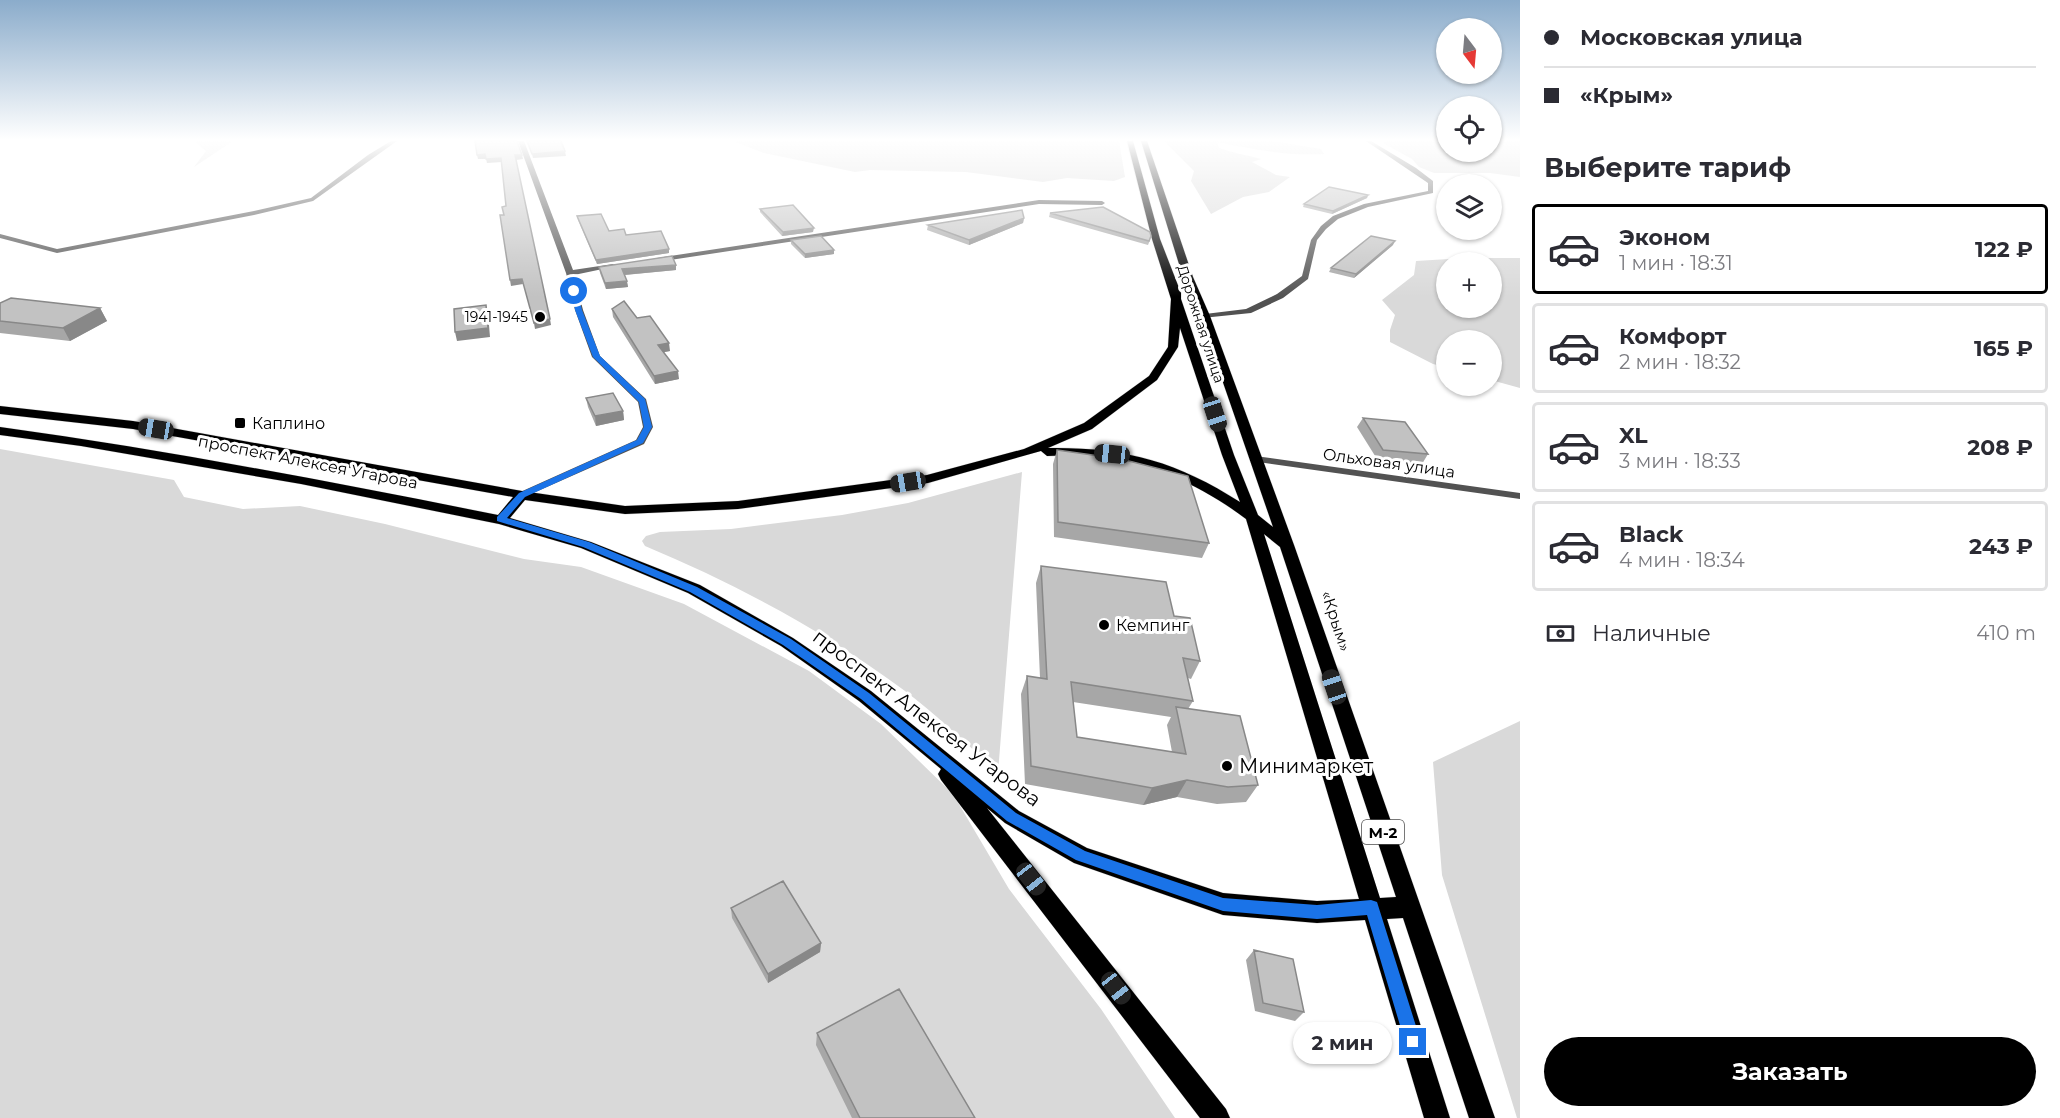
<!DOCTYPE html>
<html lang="ru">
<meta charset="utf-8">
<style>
:root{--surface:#fff;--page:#f2f2f3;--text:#2b2b33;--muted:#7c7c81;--line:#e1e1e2;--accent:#000}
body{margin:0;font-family:Montserrat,sans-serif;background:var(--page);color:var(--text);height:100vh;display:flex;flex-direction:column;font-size:22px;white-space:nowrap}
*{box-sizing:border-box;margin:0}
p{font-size:20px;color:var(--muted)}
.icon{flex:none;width:33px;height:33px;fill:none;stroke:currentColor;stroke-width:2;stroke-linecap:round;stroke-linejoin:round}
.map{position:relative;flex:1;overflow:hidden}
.drawer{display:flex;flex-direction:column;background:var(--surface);width:540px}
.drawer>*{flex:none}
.top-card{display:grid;align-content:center;height:132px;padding:0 24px;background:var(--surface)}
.needle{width:39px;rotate:164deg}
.tools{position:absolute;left:1436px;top:18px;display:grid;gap:12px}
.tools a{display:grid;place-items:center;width:66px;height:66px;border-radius:50%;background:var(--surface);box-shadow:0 2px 4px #0004;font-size:30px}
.end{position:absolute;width:27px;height:27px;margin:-14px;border:8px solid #1a73e8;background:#fff;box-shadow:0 0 0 3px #fff}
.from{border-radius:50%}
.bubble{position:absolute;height:42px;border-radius:21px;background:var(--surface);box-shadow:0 2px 4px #0004;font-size:20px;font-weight:700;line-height:42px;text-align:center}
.car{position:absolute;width:18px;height:36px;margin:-18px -9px;border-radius:8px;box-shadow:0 0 4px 2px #0007;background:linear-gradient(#222 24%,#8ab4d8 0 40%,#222 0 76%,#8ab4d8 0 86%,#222 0)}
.top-card b{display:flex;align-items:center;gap:21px;height:57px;font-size:22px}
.top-card b+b{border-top:2px solid var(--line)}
.top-card i{width:15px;height:15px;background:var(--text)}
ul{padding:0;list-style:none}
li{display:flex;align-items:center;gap:18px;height:90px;margin:0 12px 9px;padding:0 12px;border:3px solid var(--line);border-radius:6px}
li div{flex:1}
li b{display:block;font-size:22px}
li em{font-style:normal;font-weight:700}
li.current{border-color:var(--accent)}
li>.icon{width:54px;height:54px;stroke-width:1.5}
h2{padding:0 24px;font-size:27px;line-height:72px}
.pay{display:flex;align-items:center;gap:15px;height:66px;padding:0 24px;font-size:22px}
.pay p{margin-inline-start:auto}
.cta{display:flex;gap:12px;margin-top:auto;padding:12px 24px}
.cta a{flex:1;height:69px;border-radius:36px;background:var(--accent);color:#fff;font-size:24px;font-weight:700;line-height:69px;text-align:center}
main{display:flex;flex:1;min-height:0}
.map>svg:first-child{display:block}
.green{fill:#d9d9d9;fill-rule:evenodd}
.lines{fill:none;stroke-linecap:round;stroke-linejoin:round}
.primary-casing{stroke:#dbdbdb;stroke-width:1}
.minor{fill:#525252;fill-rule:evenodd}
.primary{fill:#000;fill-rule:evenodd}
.wall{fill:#a7a7a7;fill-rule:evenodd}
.shaded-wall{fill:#888}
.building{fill:#c2c2c2;stroke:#888;stroke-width:1.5}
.route{fill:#1a73e8}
.poi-dot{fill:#000;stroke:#fff;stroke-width:2}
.labels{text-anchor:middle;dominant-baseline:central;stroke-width:6;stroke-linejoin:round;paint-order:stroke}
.far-poi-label{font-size:14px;fill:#000;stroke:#fff;text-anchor:end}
.far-street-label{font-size:14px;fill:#000;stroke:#fff}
.shield{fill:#fff;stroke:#4c4c4c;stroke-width:1.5}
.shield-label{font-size:15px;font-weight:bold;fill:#000}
.poi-label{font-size:16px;fill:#000;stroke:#fff;text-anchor:start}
.street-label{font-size:16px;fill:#000;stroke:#fff}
.near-street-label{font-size:20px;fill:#000;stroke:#fff}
.near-poi-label{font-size:20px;fill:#000;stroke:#fff;text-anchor:start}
</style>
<main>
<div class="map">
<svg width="1520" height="1118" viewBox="0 0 1520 1118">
<rect width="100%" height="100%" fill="#fff"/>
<!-- green -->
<path class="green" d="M194,141H233L194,167L206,151Z
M733,141H1119L1125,177L1114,181L1067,178L1043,182L966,172L870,170L855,172L764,153Z
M1164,141H1272L1321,149L1324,154C1286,156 1253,149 1217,142L1219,148C1233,153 1247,155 1261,159L1252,162L1276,175L1290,177L1269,192L1243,197L1211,214L1191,181L1194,171Z
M1385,141H1446V152H1491V141H1520V177L1490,173H1434L1419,167L1412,159L1383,143Z
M1465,258H1520V388L1491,380V340H1446V367L1433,364L1390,342V330L1395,315L1382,300L1414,275L1416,261ZM1446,262H1491V308H1446Z
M0,449L174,480L184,497L243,509L300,506L385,524L524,559L581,567L684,604L809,671L881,724L953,794L1009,889L1101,1009L1175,1118H0Z
M1022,472L998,773C968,745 938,716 905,691C826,632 736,584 645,546L642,541L646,536L660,532L731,529L842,515L908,503Z
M1520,721V1118H1517L1442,875L1433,762Z"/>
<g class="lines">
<!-- primary casing -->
<g class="primary-casing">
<path id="primary" d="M1127,141H1133L1160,239L1181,293V299L1234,455L1258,515L1273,527L1200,316L1183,277L1141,141H1147L1193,277L1210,316L1294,545L1495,1118H1469L1403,918L1387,919L1450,1118H1424L1365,920L1317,923L1223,915L1074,863L1005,823L987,808L1226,1109L1230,1118H1200L941,780L938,774L941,769L859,701L781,646L688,593L581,548L499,524L301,484L81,446L0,435V427C167,450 332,482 498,515L513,497L133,429L0,414V406L133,421L522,491L625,506L738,501L927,475L1024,449L1084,423L1149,376L1168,347L1171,299L1152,239ZM1180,328L1222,455L1240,502C1176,461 1124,447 1048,448L1092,429L1157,380L1178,347ZM1041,451L1047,456C1065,456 1084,454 1103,457C1154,463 1205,488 1246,519L1359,899L1317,901L1223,893L1087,848L1019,811L871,691L793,638L700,585L591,542L510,518L525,500L625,514L738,509L928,483ZM1264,534L1280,547L1396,897L1380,898Z"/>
</g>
<!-- minor -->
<path class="minor" d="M391,141H397L313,201L254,215L57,253L0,238V234L57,249L254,211L311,198L368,155Z
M518,141H524L573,270L613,264L617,266L574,275L583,310L600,356L646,399L653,427L644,444L522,498L518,497L517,495L518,493L636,440L643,427L638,402L592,357L575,310L566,273Z
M1366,141H1371L1416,168L1433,181V193L1368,207L1338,219L1326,229L1317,240L1308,279L1283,298L1251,313L1202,318L1201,316L1205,314L1246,309L1277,294L1302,276L1311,240L1321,226L1333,216L1364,204L1428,191V183Z
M1039,200L1102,201L1105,203L1102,205L1039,204L657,262L653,260L657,258Z
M1255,456L1520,493V499L1251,461L1250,459Z"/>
<!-- primary -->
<use href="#primary" class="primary"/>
</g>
<!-- wall -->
<path class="wall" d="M1368,195L1367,198L1332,214L1303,207L1304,204Z
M760,209L813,232L782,236L760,212Z
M1050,213L1150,240L1148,245L1049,217Z
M577,216L609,231L626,235L669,253L597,264L578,220Z
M1024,218L1023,223L969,245L927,230L928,225Z
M791,240L834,250V254L805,258L791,244Z
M1393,245L1354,278L1329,272L1331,268Z
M599,267L676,270L625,275L628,287L606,289L600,273Z
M0,303L100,308L107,321L70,341L0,333Z
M612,309L637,318L670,351L664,352L679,379L655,384L613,317Z
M586,398L623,411L624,420L596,426L588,407Z
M1363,418L1428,454L1422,464L1377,459L1357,427Z
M1057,450L1209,543L1202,558L1054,537L1053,464Z
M1041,566L1174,616L1200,661L1191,679L1188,678L1193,701L1188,709L1258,785L1246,802L1217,804L1177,797L1143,805L1025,784L1021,694L1027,676L1040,678L1036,583ZM1073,702L1171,717L1167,725L1172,752L1077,737Z
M731,908L821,943L820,952L768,983L732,918Z
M1254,950L1304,1012L1295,1021L1255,1011L1246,960Z
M817,1033L975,1118H852L816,1045Z"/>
<!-- shaded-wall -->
<path class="shaded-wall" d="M565,151L566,156L533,158L532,154Z
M485,154L486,159H478L477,155Z
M515,155H522L523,159L516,160Z
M501,158L502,162L487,163L486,159Z
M1368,195L1367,198L1332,214L1333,211Z
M1024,218L1023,223L969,245V240Z
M814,228L813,232L782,236L783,232Z
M1395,241L1393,245L1354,278L1356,274Z
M669,249V253L597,264L596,260Z
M834,250V254L805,258V254Z
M676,265V270L623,275L622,269Z
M522,279L523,284L511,286L510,280Z
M627,281L628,287L606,289L605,283Z
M486,305L488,313L490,337L457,341L455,332Z
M100,308L107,321L70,341L63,328Z
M550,319L551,325L535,329L534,323Z
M669,343L670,351L659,353L658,345Z
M678,371L679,379L655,384L654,376Z
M623,411L624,420L596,426L595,416Z
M1187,780L1177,797L1143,805L1152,788Z
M821,943L820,952L768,983V974Z"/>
<!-- building -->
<path class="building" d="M475,141H517L522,155H515L550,319L534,323L522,279L510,280L500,215H504L502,207L506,206L501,158L486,159L485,154L477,155Z
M527,141H561L565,151L532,154Z
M1329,187L1368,195L1333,211L1304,204Z
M793,205L814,228L783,232L760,209Z
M1103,207L1150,232L1151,236L1149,241L1050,213Z
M1022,210L1024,218L969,240L928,225Z
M601,214L609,231L624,229L626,235L661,231L669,249L596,260L577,216Z
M821,236L834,250L805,254L791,240Z
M1371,236L1395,241L1356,274L1331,268Z
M672,256L676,265L622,269L627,281L605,283L599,267Z
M11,298L100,308L63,328L0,321V303Z
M624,301L637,318L650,316L669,343L658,345L678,371L654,376L612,309Z
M486,305L488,328L455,332L454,309Z
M613,393L623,411L595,416L586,398Z
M1363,418L1405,422L1428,454L1383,450Z
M1057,450L1121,459L1188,476L1209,543L1058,522Z
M1041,566L1166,582L1174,616L1190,618L1200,661L1183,658L1193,701L1071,682L1077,737L1186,754L1176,707L1240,716L1258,785L1228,787L1187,780L1152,788L1031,766L1027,676L1047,679Z
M783,881L821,943L768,974L731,908Z
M1254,950L1293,959L1304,1012L1263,1003Z
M899,989L975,1118H860L817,1033Z"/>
<!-- sky -->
<linearGradient id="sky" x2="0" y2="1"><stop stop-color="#8baccb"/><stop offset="0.47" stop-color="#fff"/><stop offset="1" stop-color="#fff" stop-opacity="0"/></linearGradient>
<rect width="1520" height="297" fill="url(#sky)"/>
<!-- route -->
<path class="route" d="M572,290L577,291L582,310L600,356L645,399L652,427L643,443L525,497L507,518L589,542L697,587L791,639L869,693L1016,813L1085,851L1223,898L1317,905L1371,900L1377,902L1421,1042L1419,1047L1413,1050L1408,1047L1405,1042L1367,915L1317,919L1223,911L1076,860L1007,821L861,699L783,645L690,592L583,547L497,521V517L519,493L637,440L644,427L639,402L593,357L575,310Z"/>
<!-- markers -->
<g class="poi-dot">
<circle cx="540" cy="317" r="6"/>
<rect x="234" y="417" width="12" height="12" rx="3"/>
<circle cx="1104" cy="625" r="6"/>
<circle cx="1227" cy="766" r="6"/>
</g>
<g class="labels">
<!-- far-poi labels -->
<g class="far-poi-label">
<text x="528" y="317">1941-1945</text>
</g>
<!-- far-street labels -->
<g class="far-street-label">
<text transform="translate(1201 324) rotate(72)">Дорожная улица</text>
</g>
<!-- shield labels -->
<rect class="shield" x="1362" y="820" width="42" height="24" rx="4.5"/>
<g class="shield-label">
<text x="1383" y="832">М-2</text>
</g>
<!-- poi labels -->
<g class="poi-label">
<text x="252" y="423">Каплино</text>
<text x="1116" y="625">Кемпинг</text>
</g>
<!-- street labels -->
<g class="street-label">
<text transform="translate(308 462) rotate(11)">проспект Алексея Угарова</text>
<text transform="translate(1389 463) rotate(8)">Ольховая улица</text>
<text transform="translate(1336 621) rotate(72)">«Крым»</text>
</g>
<!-- near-street labels -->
<g class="near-street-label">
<text transform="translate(927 718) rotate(37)">проспект Алексея Угарова</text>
</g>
<!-- near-poi labels -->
<g class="near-poi-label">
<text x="1239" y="766">Минимаркет</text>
</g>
</g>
</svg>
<div class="tools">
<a><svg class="needle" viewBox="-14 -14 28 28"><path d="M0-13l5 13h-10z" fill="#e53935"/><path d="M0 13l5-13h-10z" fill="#7c7c81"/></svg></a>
<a><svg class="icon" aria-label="locate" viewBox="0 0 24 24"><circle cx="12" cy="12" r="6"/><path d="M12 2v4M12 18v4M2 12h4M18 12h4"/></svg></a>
<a><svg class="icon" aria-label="layers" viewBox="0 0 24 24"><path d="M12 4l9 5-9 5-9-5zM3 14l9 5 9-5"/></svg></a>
<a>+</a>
<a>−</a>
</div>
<i class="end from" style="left:574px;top:291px"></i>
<i class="end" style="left:1413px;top:1042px"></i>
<div class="bubble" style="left:1293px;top:1022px;width:99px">2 мин</div>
<i class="car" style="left:1215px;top:414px;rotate:162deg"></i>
<i class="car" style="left:156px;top:429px;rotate:280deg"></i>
<i class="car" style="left:1112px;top:454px;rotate:276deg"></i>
<i class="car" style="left:908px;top:482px;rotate:261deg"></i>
<i class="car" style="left:1334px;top:687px;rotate:341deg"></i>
<i class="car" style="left:1031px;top:879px;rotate:142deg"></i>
<i class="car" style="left:1116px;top:988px;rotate:142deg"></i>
</div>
<section class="drawer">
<div class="top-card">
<b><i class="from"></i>Московская улица</b>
<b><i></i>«Крым»</b>
</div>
<h2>Выберите тариф</h2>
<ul>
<li class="current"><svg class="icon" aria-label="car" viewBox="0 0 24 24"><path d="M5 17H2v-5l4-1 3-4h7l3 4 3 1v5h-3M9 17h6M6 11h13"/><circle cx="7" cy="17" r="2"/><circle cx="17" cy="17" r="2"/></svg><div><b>Эконом</b><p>1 мин · 18:31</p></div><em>122 ₽</em></li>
<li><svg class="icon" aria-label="car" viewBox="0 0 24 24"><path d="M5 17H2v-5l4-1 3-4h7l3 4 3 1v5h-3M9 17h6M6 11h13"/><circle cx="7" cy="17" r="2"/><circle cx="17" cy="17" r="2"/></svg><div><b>Комфорт</b><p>2 мин · 18:32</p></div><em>165 ₽</em></li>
<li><svg class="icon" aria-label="car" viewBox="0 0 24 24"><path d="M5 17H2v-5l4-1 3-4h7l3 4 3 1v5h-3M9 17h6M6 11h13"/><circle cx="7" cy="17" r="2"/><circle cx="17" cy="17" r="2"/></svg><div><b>XL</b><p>3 мин · 18:33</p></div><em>208 ₽</em></li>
<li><svg class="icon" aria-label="car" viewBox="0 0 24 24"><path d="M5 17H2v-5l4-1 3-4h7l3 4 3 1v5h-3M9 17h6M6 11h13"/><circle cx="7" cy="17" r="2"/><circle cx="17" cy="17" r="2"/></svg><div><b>Black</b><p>4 мин · 18:34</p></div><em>243 ₽</em></li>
</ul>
<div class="pay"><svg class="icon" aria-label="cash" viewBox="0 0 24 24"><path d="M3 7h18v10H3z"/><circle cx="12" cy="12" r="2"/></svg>Наличные<p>410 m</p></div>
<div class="cta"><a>Заказать</a></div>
</section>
</main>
